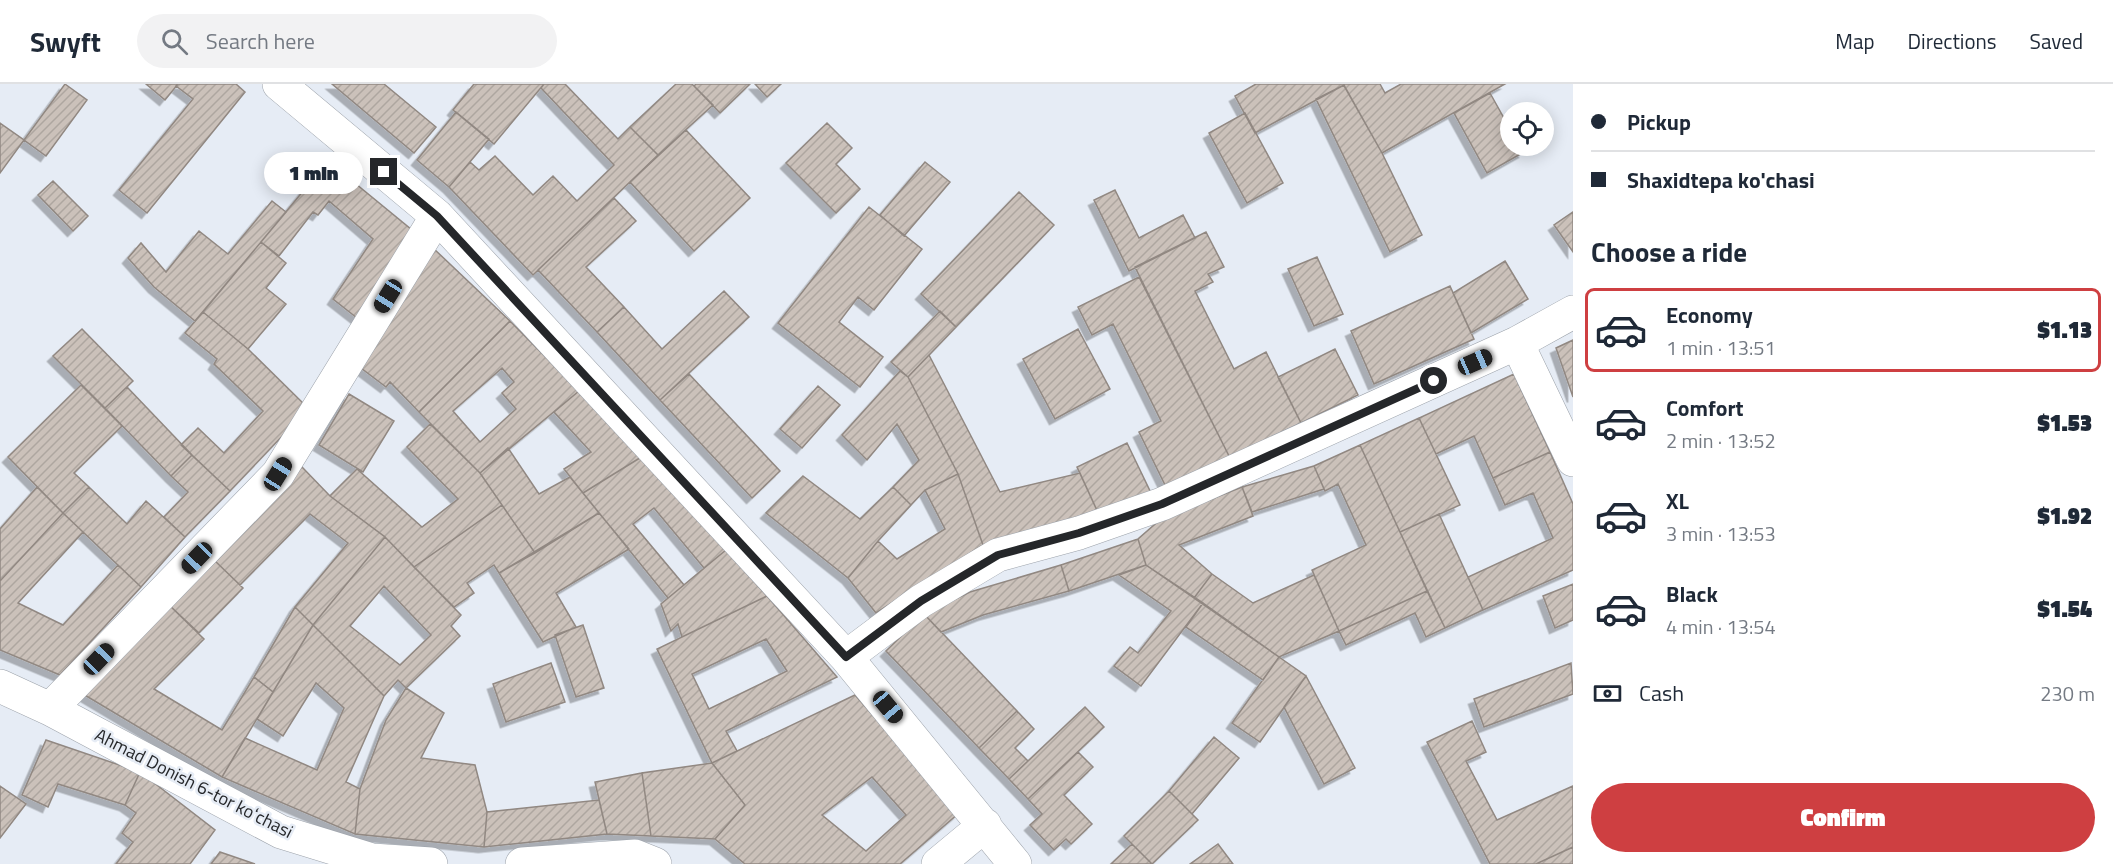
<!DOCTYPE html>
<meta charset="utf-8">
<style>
:root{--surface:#fff;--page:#f2f2f3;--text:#1f2937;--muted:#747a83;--line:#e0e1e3;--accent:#ce3f41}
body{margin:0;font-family:"Titillium Web",sans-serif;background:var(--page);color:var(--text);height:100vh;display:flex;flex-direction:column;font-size:22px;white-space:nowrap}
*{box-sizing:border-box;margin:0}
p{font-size:20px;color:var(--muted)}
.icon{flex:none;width:33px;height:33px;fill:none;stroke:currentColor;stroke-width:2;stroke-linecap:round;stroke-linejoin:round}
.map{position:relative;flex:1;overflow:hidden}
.details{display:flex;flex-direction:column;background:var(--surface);width:540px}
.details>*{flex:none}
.guide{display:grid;align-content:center;height:132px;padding:0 18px;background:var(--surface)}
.controls{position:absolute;left:1500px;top:18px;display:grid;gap:12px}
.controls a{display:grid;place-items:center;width:54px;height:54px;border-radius:50%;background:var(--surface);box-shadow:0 3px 15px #0003;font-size:30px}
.end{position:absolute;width:27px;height:27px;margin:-14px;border:8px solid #25272a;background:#fff;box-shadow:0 0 0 3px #fff}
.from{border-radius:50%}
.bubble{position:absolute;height:42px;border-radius:21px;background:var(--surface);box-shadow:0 3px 15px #0003;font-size:20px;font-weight:800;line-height:42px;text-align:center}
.car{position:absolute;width:18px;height:36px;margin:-18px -9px;border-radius:8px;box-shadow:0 0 4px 2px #0007;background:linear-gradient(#222 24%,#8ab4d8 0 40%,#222 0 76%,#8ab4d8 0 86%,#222 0)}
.guide b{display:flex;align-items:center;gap:21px;height:57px;font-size:22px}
.guide b+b{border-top:2px solid var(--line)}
.guide i{width:15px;height:15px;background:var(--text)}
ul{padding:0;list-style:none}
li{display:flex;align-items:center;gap:18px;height:84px;margin:0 12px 9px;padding:0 6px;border:3px solid transparent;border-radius:9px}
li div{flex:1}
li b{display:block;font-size:22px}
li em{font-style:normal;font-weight:800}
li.current{border-color:var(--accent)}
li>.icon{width:54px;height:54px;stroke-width:1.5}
h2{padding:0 18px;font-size:27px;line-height:72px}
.pay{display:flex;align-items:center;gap:15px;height:66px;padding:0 18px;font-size:22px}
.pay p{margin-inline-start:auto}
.primary-button{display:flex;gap:12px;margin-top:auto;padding:12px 18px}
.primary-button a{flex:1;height:69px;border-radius:36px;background:var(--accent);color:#fff;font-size:24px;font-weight:800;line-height:69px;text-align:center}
header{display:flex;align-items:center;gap:36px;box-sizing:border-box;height:84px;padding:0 30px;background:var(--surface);border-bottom:2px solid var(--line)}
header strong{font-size:28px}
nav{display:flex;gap:33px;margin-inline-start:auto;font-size:21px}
.search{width:420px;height:54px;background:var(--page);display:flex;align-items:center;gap:15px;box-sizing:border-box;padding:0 21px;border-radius:33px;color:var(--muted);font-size:22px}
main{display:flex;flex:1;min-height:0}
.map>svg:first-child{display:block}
.building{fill:url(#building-hatch);stroke:#918882;stroke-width:1.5;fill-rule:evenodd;filter:url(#shadow)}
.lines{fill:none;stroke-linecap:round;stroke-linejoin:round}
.minor-casing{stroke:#9ca2aa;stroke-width:34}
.minor{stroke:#fff;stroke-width:33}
.route{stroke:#25272a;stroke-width:8}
.labels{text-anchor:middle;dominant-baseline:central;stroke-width:5;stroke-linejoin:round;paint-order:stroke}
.street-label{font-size:18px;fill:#25272a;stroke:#e6ecf5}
</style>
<header>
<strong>Swyft</strong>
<div class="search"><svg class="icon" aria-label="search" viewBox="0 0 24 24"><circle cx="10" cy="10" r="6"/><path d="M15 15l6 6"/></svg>Search here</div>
<nav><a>Map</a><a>Directions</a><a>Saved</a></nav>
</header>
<main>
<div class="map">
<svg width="1573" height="780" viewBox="0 0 1573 780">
<defs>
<pattern id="building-hatch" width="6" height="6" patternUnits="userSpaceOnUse" patternTransform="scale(1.5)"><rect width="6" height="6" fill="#cbc1ba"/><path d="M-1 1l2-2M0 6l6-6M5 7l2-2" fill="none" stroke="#aea6a0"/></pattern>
<filter id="shadow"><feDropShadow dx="-5.5" dy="5.5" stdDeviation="0" flood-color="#0004"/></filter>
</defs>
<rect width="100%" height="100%" fill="#e6ecf5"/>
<!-- building -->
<path class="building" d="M65,0L87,16L46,72L24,56Z
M146,0H178L165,16Z
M178,0H236L245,8L147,129L119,106L193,15L176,2Z
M332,0H384L436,43L414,69Z
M474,0H544L494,60L453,26Z
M544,0H565L618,55L630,43L658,71L533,191L449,103L470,78L479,86L495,72L533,111L553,92L577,117L614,81L541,4Z
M676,0H692L713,21L658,71L630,43Z
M696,0H750L720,29L694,2Z
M755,0H781L767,13Z
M1256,0H1343L1344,1L1255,49L1235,12Z
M1343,0H1380L1385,9L1401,0H1505L1382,69Z
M1344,1L1382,69L1422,151L1390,168L1316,15Z
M1490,9L1510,45V62H1520L1524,68L1487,89L1454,29Z
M456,28L489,55L449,103L417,76Z
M1245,29L1283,99L1247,119L1209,49Z
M0,39L24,56L0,89Z
M827,39L852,64L836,80L860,105L836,129L786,79Z
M686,46L750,114L694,167L630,98Z
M328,77L412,146L357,234L333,215L373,155L329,117L318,131L313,128L279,172L261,158Z
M925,78L950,98L904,152L880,131Z
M53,97L88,132L73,147L38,111Z
M1115,106L1139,154L1183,131L1195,154L1129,187L1094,116Z
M1019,108L1054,141L956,243L921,210Z
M614,114L636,137L586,183L624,223L597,248L538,186Z
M272,117L286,128L195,237L154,203L128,174L141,159L166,188L199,147L228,170Z
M869,123L922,165L874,226L858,213L839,238L883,273L860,303L778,239Z
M1573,128V168L1554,141Z
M1206,148L1224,183L1208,190L1213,198L1195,207L1234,285L1266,268L1301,339L1230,374L1135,183Z
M261,158L286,179L266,204L286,220L248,265L203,228Z
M432,163L510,237L419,328L390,298L386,303L361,284Z
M1317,173L1343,230L1314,242L1288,185Z
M1505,177L1528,215L1471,249L1453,209Z
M1139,193L1230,374L1167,405L1139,348L1161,337L1113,240L1092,251L1078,223Z
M1450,202L1474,255L1374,300L1351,247Z
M724,207L749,233L660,316L597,248L624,223L662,265Z
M940,227L956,243L908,293L891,278Z
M203,228L248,265L305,321L288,346L230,407L181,361L198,344L224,369L263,327L214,280L217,275L185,249Z
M510,237L579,307L480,389L419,328ZM502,284L514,298L502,309L516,325L480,358L453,327Z
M82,245L133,297L105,324L53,272Z
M1078,245L1110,305L1055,335L1023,275Z
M1573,256V313L1556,264Z
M1335,265L1358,311L1301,339L1278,293Z
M929,271L1000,408L1080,389L1100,433L983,461L958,390L908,293Z
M900,287L908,293L958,390L925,406L911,421L893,403L919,376L897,340L867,376L842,351Z
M689,290L780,387L752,414L660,316Z
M1514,290L1550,368L1493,394L1474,352L1436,370L1419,334Z
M81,301L122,342L74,389L89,403L63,429L8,373Z
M818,302L840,321L802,364L780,345Z
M127,303L192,371L171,392L105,324Z
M579,307L643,372L583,409L564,385L591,368L554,328Z
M349,310L394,337L363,388L319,361Z
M1419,334L1460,421L1400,448L1360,361Z
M430,340L480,389L502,421L414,483L385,453L330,412L357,385L422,443L458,415L407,363Z
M1127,359L1151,409L1100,433L1077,383Z
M1360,361L1427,507L1339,547L1312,486L1366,461L1338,400L1325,407L1314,382Z
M508,364L539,410L570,393L599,429L535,469L480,389Z
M1550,368L1573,420V486L1483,526L1468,493L1553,454L1533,409L1505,421L1493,394Z
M192,371L230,407L185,453L164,433L188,408L171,392Z
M643,372L726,466L704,484L654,424L633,440L684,501L668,514L583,409Z
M1314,382L1324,405L1252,428L1242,403Z
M302,383L330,412L385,453L313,541L295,523L348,459L310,430L240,501L213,475Z
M958,390L983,461L876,529L848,494L878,457L897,475L945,445L925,406Z
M803,392L860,435L893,403L911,421L878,457L848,494L766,429Z
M37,403L63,429L0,497V445Z
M89,403L127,440L146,417L185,453L141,503L63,429Z
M1242,403L1253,432L1179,461L1212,490L1194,514L1146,481L1138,455L1161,435Z
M502,421L535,469L499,489L494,481L467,499L474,509L454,523L414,483Z
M63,429L83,448L18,519L63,541L118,481L141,503L60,591L0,566V497Z
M599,429L629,465L556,509L576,543L543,558L499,489Z
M1439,430L1483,526L1445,544L1400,448Z
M385,453L461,531L451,542L460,552L406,604L398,596L384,612L313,541ZM384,502L431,551L400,581L350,542Z
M1138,455L1146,481L1069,507L1061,481Z
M726,466L767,512L682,553L678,540L671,547L661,520Z
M213,475L243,504L199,549L168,520Z
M1061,481L1069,507L983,531L941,548L924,530L970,508Z
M1146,481L1203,519L1141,602L1114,582L1130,563L1138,569L1171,527L1119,491Z
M1212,490L1253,519L1314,491L1339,547L1279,573L1194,514Z
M1573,500V536L1555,544L1543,512Z
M1427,507L1445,544L1426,553L1415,529L1346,561L1339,547Z
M767,512L837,593L726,647L737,667L712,679L657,565ZM766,555L787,587L709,625L692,590Z
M1203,519L1279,573L1263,596L1186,543Z
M168,520L204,555L154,605L222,646L254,593L273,608L222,693L83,610Z
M295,523L313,541L273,608L254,593Z
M924,530L1017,627L979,664L886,567Z
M313,541L384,612L346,698L360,705L355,750L222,693L245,654L317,686L344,624L316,599L283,652L257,635Z
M583,541L604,604L576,613L555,551Z
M1279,573L1306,592L1260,658L1232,639Z
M551,579L565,618L506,638L493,600Z
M1571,579L1573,610L1484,643L1474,615Z
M1306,592L1355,684L1324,700L1284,623Z
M406,604L444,629L421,674L475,681L487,728L484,763L355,750L360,705L386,636Z
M855,611L959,729L900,780H745L715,755L745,721L712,679ZM872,693L906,731L866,767L822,731Z
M1085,623L1104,643L1028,715L1009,695Z
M1017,627L1034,645L1015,664L1028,677L1009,695L979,664Z
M1472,637L1486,668L1466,677L1497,736L1573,702V763L1536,780H1490L1427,658Z
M1214,653L1239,674L1192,730L1169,707Z
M46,656L140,688L125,721L58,700L48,723L22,711Z
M1078,668L1093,683L1064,711L1092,740L1071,760L1066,755L1054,766L1030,741L1042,730L1028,715Z
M712,679L745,721L715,755L651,752L642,689Z
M140,688L215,746L190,780H116L133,758L122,749L136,729L125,721Z
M642,689L651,752L607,750L595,698Z
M0,702L26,720L0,754Z
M1169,707L1198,736L1152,780L1124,752Z
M599,716L607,750L484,763L487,728Z
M1132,760L1152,780H1111Z
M1218,760L1233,780H1190Z
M1573,763V780H1536Z
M220,768L255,780H211Z"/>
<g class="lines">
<!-- minor casing -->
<g class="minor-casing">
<path id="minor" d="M279,0L437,132L846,573L1015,780
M1517,259L1573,376
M846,573L921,517L998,471L1079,449L1162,420L1517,259L1573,228
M0,602L50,625L281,748L372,776L431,780
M50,625L278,390L437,132
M522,780L635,772L655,780
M938,780L985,741"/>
</g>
<!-- minor -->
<use href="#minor" class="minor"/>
</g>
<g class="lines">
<!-- route -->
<path class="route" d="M384,88L437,132L846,573L921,517L998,471L1079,449L1162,420L1434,297"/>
</g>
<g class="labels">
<!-- street labels -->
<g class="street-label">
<text transform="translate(194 699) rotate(27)">Ahmad Donish 6-tor koʻchasi</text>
</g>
</g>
</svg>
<div class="controls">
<a><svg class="icon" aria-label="locate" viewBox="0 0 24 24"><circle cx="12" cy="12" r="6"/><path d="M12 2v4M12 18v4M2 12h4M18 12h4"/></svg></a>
</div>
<i class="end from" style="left:1434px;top:297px"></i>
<i class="end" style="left:384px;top:88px"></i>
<div class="bubble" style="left:264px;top:68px;width:99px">1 min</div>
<i class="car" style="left:388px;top:212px;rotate:212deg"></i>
<i class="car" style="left:1475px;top:278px;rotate:66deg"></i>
<i class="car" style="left:278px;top:390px;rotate:32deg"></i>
<i class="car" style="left:197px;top:474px;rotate:224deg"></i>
<i class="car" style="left:99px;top:575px;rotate:44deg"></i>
<i class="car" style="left:888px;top:623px;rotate:140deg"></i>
</div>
<section class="details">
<div class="guide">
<b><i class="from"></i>Pickup</b>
<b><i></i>Shaxidtepa ko'chasi</b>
</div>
<h2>Choose a ride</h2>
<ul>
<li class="current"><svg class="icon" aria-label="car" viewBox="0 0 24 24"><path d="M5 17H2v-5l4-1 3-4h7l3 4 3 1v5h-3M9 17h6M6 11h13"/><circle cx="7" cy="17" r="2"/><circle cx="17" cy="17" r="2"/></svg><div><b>Economy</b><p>1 min · 13:51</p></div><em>$1.13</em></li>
<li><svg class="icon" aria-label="car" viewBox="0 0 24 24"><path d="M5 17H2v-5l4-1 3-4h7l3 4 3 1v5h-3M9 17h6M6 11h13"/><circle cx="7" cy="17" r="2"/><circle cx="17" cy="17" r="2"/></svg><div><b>Comfort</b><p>2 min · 13:52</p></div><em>$1.53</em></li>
<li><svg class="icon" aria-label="car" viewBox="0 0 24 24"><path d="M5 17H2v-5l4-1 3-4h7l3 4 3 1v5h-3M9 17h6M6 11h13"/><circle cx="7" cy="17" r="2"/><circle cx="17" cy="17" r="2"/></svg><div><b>XL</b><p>3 min · 13:53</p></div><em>$1.92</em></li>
<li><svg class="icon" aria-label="car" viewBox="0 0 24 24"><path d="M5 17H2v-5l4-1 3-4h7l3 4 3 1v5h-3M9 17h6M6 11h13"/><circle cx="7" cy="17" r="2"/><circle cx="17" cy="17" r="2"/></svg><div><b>Black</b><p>4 min · 13:54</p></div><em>$1.54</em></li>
</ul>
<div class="pay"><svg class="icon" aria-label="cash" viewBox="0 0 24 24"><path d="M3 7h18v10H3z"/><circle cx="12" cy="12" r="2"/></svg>Cash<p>230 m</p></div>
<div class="primary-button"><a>Confirm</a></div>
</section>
</main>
